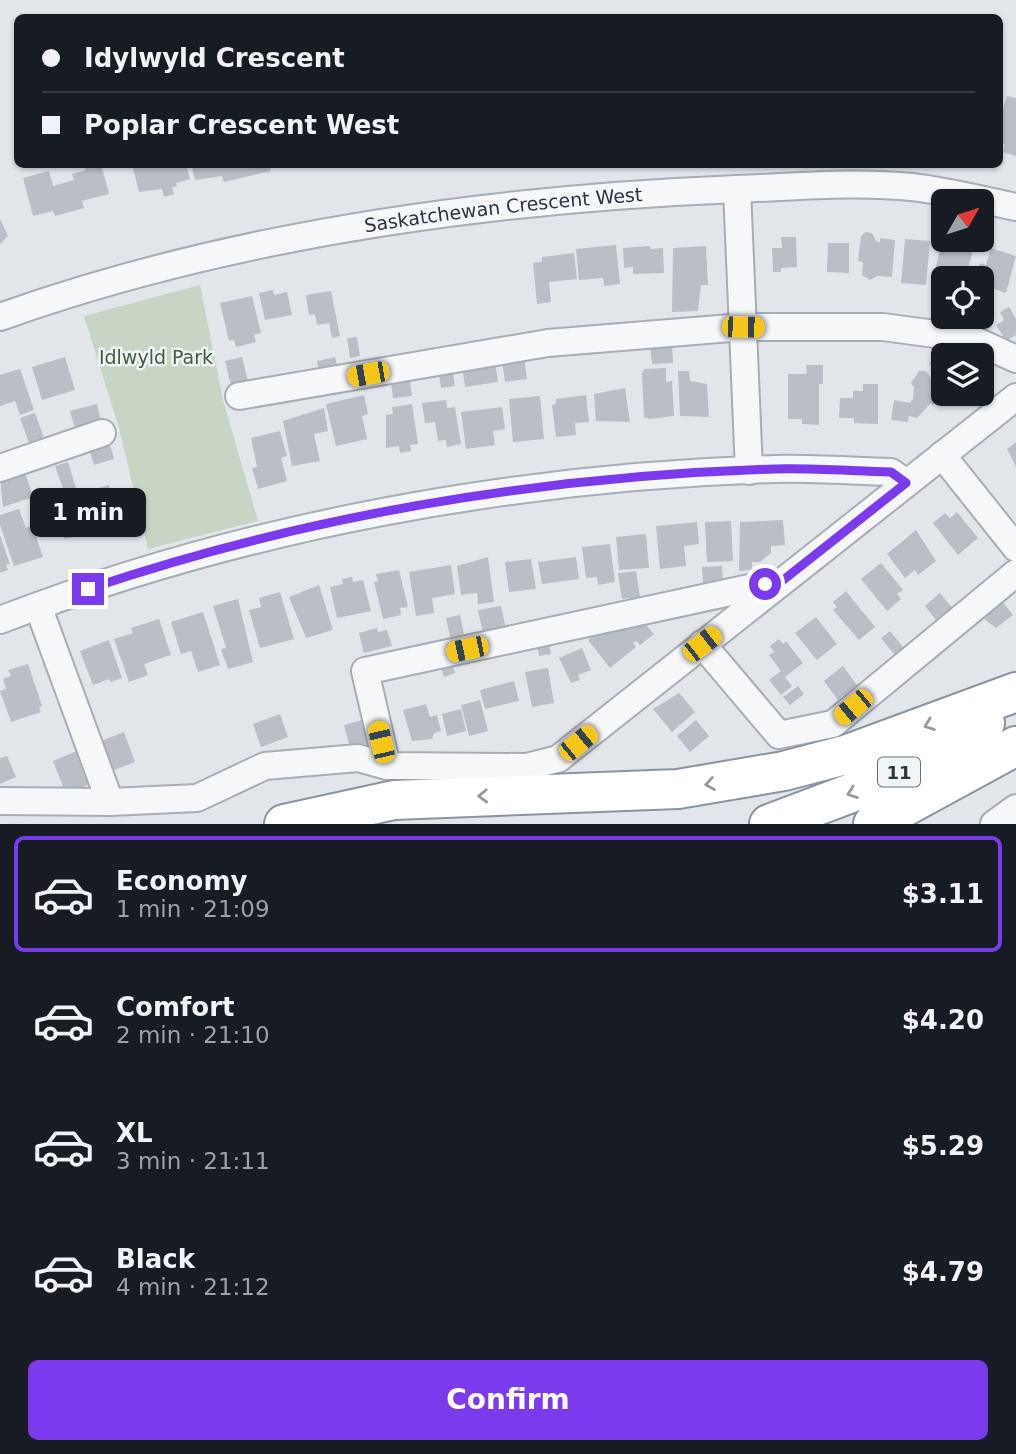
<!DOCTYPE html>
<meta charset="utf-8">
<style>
:root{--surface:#171b24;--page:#20242c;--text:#f1f3f6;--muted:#9ea1a6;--line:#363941;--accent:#7c3aed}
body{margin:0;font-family:"DejaVu Sans",sans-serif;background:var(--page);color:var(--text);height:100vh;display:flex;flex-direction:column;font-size:26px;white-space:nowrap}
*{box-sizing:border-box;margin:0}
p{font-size:23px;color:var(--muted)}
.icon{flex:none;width:38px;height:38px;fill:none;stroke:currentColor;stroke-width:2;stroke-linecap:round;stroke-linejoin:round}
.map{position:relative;height:824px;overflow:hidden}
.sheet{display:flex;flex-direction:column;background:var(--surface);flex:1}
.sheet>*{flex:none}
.hud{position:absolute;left:14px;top:14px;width:989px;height:154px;border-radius:10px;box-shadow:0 2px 5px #0004;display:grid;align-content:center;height:154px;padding:0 28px;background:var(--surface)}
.needle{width:46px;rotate:51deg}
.tools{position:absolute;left:931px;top:189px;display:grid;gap:14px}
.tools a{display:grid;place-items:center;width:63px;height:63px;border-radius:10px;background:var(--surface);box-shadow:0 2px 5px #0004;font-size:35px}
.end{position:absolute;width:32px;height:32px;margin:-16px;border:9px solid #7c3aed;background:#fff;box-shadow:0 0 0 4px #fff}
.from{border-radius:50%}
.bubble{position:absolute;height:49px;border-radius:10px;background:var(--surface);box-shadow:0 2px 5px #0004;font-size:23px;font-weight:700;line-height:49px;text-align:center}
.car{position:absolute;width:21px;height:42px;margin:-21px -10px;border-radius:9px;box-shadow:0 0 5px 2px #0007;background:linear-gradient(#f5c518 24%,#345 0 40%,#f5c518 0 76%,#345 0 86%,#f5c518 0)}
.hud b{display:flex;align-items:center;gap:24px;height:66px;font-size:26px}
.hud b+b{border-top:2px solid var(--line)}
.hud i{width:18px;height:18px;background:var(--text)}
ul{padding:12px 0 0;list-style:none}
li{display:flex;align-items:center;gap:21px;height:116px;margin:0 14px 10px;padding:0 14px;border:4px solid transparent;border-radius:10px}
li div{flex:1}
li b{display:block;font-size:26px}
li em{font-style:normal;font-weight:700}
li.current{border-color:var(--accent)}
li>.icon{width:63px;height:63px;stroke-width:1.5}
.primary-button{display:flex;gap:14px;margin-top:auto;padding:14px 28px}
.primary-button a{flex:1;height:80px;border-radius:10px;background:var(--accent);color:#fff;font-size:28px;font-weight:700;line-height:80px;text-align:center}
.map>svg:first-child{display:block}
.green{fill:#c8d4c4}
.building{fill:#babfc7}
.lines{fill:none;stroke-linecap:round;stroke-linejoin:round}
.minor-casing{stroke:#a7adb5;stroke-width:30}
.highway-casing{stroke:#8a94a1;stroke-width:42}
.minor{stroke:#f5f7f9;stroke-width:26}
.highway{stroke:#fff;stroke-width:38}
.oneway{stroke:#949aa0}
.route{stroke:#7c3aed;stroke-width:9}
.labels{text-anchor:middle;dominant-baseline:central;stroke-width:5;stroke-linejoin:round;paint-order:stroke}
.shield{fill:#f2f5f8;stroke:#666e79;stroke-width:2}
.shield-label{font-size:18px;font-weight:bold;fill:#2a3442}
.street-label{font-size:19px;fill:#2a3442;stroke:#f2f5f8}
.park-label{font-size:19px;fill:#405e38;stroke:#f2f5f8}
</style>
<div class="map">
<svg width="1016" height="824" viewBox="0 0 1016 824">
<rect width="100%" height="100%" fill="#e2e6eb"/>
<!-- green -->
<path class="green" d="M200,285L223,400L258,521L148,549L119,428L84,316Z"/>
<!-- building -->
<path class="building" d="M1007,96L1016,98V156L1003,152L1005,145L999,143V122Z
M84,164H101L109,194L82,201L84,208L55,216L53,211L33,216L23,178L49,171L53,186L74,180L72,174L86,170Z
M132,164H186L190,179L176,183L177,186L172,187L174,194L164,197L162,189L139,192Z
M191,164H269L271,171L224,182L222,176L195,180Z
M0,219L8,236L0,244Z
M866,232L872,233L876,241L880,242V238L895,240L892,277L877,276L870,280L862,275L863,262L858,261L861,236Z
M781,237H796L797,267L781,268V272H773L772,248H782Z
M905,239L930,241L926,285L901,283Z
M942,240L975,241L966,278H943V282L933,280Z
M828,243H849V273L827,272Z
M616,245L620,284L604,286L603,278L579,280L576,249Z
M650,246V249L663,248L664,273L633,274V267L624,268L623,248Z
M706,246L708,285H701L698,311L672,312L673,248Z
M991,248L1016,256L1006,293L982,285V278H975L980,263L986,265Z
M574,253L577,279L549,282L551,302L537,304L533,263L542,262V257Z
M273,290L274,295L287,292L292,315L265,320L259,293Z
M331,291L340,336L332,338L329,323L317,325L315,314L309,315L306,295Z
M252,296L261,333L254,335L256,342L236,347L234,340L229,341L220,303Z
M1009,307L1016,319V335L1006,341L996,325L1004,320L1000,312Z
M357,337L360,356L350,358L347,338Z
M672,344L673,363L652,364L650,345Z
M947,349L952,355H943V382L929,363Z
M65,357L75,390L42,400L32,367Z
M242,357L248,382L231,386L225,361Z
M335,357L338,368L319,372L317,361Z
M524,358L527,379L505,382L502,360Z
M495,360L498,382L465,387L462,365Z
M806,365H823V384H819V425L802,424V419H788V374H807Z
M452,367L455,386L441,388L438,369Z
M666,368V382L672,381L674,416L650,419L644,417L642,373L644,369Z
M20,369L34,410L20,415L15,401L0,406V375Z
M678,371H689L690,381L707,384L709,417L680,416Z
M919,371H926L940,390L935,393L940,400L933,405L931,403L917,418L909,416L908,422L891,420L894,400L910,403L913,399L914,387L911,383Z
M409,373L412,396L393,398L390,376Z
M863,384H878V424L854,423V418H839L840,398H853V391H863Z
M625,388L630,422L596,421L594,394Z
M364,395L368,414L362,416L367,439L336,446L326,404Z
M586,395L589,422L575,423L576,435L556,437L552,405L556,404V399Z
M540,396L544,439L513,442L509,399Z
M446,400L447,408L455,407L461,444L447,447L446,440L438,441L435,422L425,423L422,403Z
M97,404L102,425L76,432L70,411Z
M412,404L418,444L410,445L411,451L400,453L399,446L386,448V415L393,414L392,407Z
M502,407L505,429L493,431L495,445L466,449L461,412Z
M324,408L328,431L314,434L320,461L292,466L283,421Z
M35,413L45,441L30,446L20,418Z
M280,431L287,456L281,458L287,481L258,489L252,468L257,467L251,438Z
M109,441L114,459L94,465L89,448Z
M1016,442V467L1007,449Z
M68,462L76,488L64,492L55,466Z
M24,469L33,497L3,507L0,477Z
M109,485L117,522L97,528L86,492Z
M49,491L51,499L65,495L67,501L78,497L86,524L78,527L80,535L65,539L62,531L54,534L39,494Z
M19,509L26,528L32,525L43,557L14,566L0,525V515Z
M957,512L978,538L958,555L933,523L945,513L950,518Z
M783,520L785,545L771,546V553L760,562H752V570L739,571L740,522Z
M731,521L733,561L707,562L705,522Z
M697,522L699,544L684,546L686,566L660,569L656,526Z
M916,530L936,561L918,575L915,570L905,578L887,554Z
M646,534L649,568L619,570L616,537Z
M0,535L10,564L6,565L8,570L0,573Z
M610,544L615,582L598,585L597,577L586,578L582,547Z
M488,557L494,602L478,604L477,593L461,595L457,566Z
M576,557L579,579L542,584L538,562Z
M531,559L536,589L509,592L505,562Z
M881,563L903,590L897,594L901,599L887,611L861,579Z
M451,565L455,594L432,598L434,613L416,616L409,572Z
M722,566L723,582L703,584L702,567Z
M399,570L408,607L400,608L401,615L383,619L374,582L378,581L376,574Z
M636,571L640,597L622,599L618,573Z
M352,577L353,582L363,580L371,611L337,618L330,587L343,584L342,579Z
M319,585L333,630L306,638L289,597Z
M846,591L875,627L859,640L833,610L837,607L833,602Z
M280,592L294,639L260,648L249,610L261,607L259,598Z
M940,593L958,615L942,628L925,606Z
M238,599L253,662L228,669L221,649L226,648L213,606Z
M1001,600L1013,615L996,628L984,619L988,616L985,613Z
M501,606L506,629L483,634L478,610Z
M203,612L220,665L198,672L191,651L181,654L171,622Z
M460,615L464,634L450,637L446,618Z
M816,617L837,644L817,660L795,633Z
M640,618L654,634L640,645L636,641L633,643L636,647L610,668L588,640L614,619Z
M159,619L171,655L144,664L148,675L129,682L114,639L133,633L131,628Z
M377,628L378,632L387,630L392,646L364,653L359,633Z
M890,631L907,652L898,659L881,638Z
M548,638L551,654L539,656L536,640Z
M779,639L783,644L786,641L803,663L785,677L792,686L781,695L769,680L781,671L769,655L774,652L770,646Z
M109,640L122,678L111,682L109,679L93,685L80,651Z
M582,648L591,670L578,675L580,680L571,683L559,658Z
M451,657L455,673L444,677L439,661Z
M28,664L42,706L39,707L41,712L11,722L0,691L6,689L3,679L11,676L8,670Z
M843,666L857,685L838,700L824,681Z
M548,668L554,703L532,707L525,672Z
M514,681L519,701L485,709L480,690Z
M798,686L804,694L790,705L783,697Z
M679,693L695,712L672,732L653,709Z
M480,700L488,731L469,736L461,705Z
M426,704L430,717L437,715L441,731L434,733L432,739L412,741L403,710Z
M461,709L466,731L447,736L442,714Z
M280,714L288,737L261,747L253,724Z
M369,718L375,741L350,748L344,725Z
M696,720L709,736L690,752L677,736Z
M124,732L135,762L112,771L101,741Z
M77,751L90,784L66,794L53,761Z
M7,756L16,777L0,784V758Z"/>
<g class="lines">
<!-- minor casing -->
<g class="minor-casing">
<g id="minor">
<path d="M737,189L749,471"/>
<path id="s1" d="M0,317C233,234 491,199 737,189C795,187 854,181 912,187C947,191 982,200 1016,207"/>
<path d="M239,396L548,343L743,327H883L972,339L1016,359"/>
<path d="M942,455L1016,548"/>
<path d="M0,468L102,433"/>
<path d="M38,606L110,802"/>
<path d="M0,620C245,526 513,477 775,469C813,468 852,471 891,472L906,483"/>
<path d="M702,644L779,735L833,724L1016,573"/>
<path d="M387,766L365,671L777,582"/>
<path d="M0,801L110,802L197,798L265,766L358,758L387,766L526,767L558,759L1016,397"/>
<path d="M994,824L1016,808"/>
</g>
</g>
<!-- highway casing -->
<g class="highway-casing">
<path id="highway" d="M284,824L394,800L678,789L784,771L845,755L1016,692
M769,824L875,784L985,723
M873,824L1016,746"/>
</g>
<!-- minor -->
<use href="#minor" class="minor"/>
<!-- highway -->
<use href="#highway" class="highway"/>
</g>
<!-- one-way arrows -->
<defs><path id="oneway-chevron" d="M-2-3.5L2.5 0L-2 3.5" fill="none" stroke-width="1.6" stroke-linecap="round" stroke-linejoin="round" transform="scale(1.75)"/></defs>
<g class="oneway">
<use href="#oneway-chevron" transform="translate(929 725) rotate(160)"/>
<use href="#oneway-chevron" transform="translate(710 784) rotate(171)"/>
<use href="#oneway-chevron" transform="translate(852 793) rotate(160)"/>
<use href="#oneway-chevron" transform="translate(483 796) rotate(178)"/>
</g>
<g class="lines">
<!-- route -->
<path class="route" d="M88,589C307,515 543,476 775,469C813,468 852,471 891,472L906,483L782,581L765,584"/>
</g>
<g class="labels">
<!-- shield labels -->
<rect class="shield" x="878" y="757.5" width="42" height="29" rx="5"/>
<g class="shield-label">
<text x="899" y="772">11</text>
</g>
<!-- street labels -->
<g class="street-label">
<text stroke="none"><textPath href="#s1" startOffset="516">Saskatchewan Crescent West</textPath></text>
</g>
<!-- park labels -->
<g class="park-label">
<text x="156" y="357">Idlwyld Park</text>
</g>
</g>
</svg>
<div class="tools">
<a><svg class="needle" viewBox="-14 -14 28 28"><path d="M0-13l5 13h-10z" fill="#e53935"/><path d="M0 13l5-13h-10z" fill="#9ea1a6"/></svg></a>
<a><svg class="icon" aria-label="locate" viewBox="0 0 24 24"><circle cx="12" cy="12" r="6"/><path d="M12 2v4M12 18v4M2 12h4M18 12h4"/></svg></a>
<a><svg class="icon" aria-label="layers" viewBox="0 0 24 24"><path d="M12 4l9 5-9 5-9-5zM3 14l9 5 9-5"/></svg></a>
</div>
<i class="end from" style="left:765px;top:584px"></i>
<i class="end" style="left:88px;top:589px"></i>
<div class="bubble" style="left:30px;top:488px;width:116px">1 min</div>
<i class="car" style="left:743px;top:327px;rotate:91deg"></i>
<i class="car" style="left:368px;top:374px;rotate:260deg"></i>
<i class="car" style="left:702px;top:644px;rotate:52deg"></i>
<i class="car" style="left:467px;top:649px;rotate:258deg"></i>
<i class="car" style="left:853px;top:707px;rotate:230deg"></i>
<i class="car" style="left:381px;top:742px;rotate:347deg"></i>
<i class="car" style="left:578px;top:743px;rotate:51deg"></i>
<div class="hud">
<b><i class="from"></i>Idylwyld Crescent</b>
<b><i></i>Poplar Crescent West</b>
</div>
</div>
<section class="sheet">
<ul>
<li class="current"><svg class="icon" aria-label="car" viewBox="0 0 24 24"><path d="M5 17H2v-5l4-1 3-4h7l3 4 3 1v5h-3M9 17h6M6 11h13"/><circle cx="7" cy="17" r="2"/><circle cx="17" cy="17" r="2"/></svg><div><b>Economy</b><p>1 min · 21:09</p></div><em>$3.11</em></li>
<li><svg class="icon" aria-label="car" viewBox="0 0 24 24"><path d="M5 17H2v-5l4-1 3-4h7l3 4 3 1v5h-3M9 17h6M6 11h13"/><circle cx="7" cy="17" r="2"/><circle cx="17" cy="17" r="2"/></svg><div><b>Comfort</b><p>2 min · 21:10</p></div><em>$4.20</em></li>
<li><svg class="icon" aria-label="car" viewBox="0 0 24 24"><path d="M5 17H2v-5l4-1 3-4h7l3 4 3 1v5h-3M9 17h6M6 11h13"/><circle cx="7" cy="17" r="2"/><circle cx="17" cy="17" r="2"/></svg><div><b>XL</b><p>3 min · 21:11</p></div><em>$5.29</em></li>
<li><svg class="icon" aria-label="car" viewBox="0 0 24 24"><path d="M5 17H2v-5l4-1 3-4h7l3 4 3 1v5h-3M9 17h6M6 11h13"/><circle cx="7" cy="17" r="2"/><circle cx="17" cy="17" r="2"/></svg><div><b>Black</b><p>4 min · 21:12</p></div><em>$4.79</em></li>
</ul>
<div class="primary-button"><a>Confirm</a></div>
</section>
